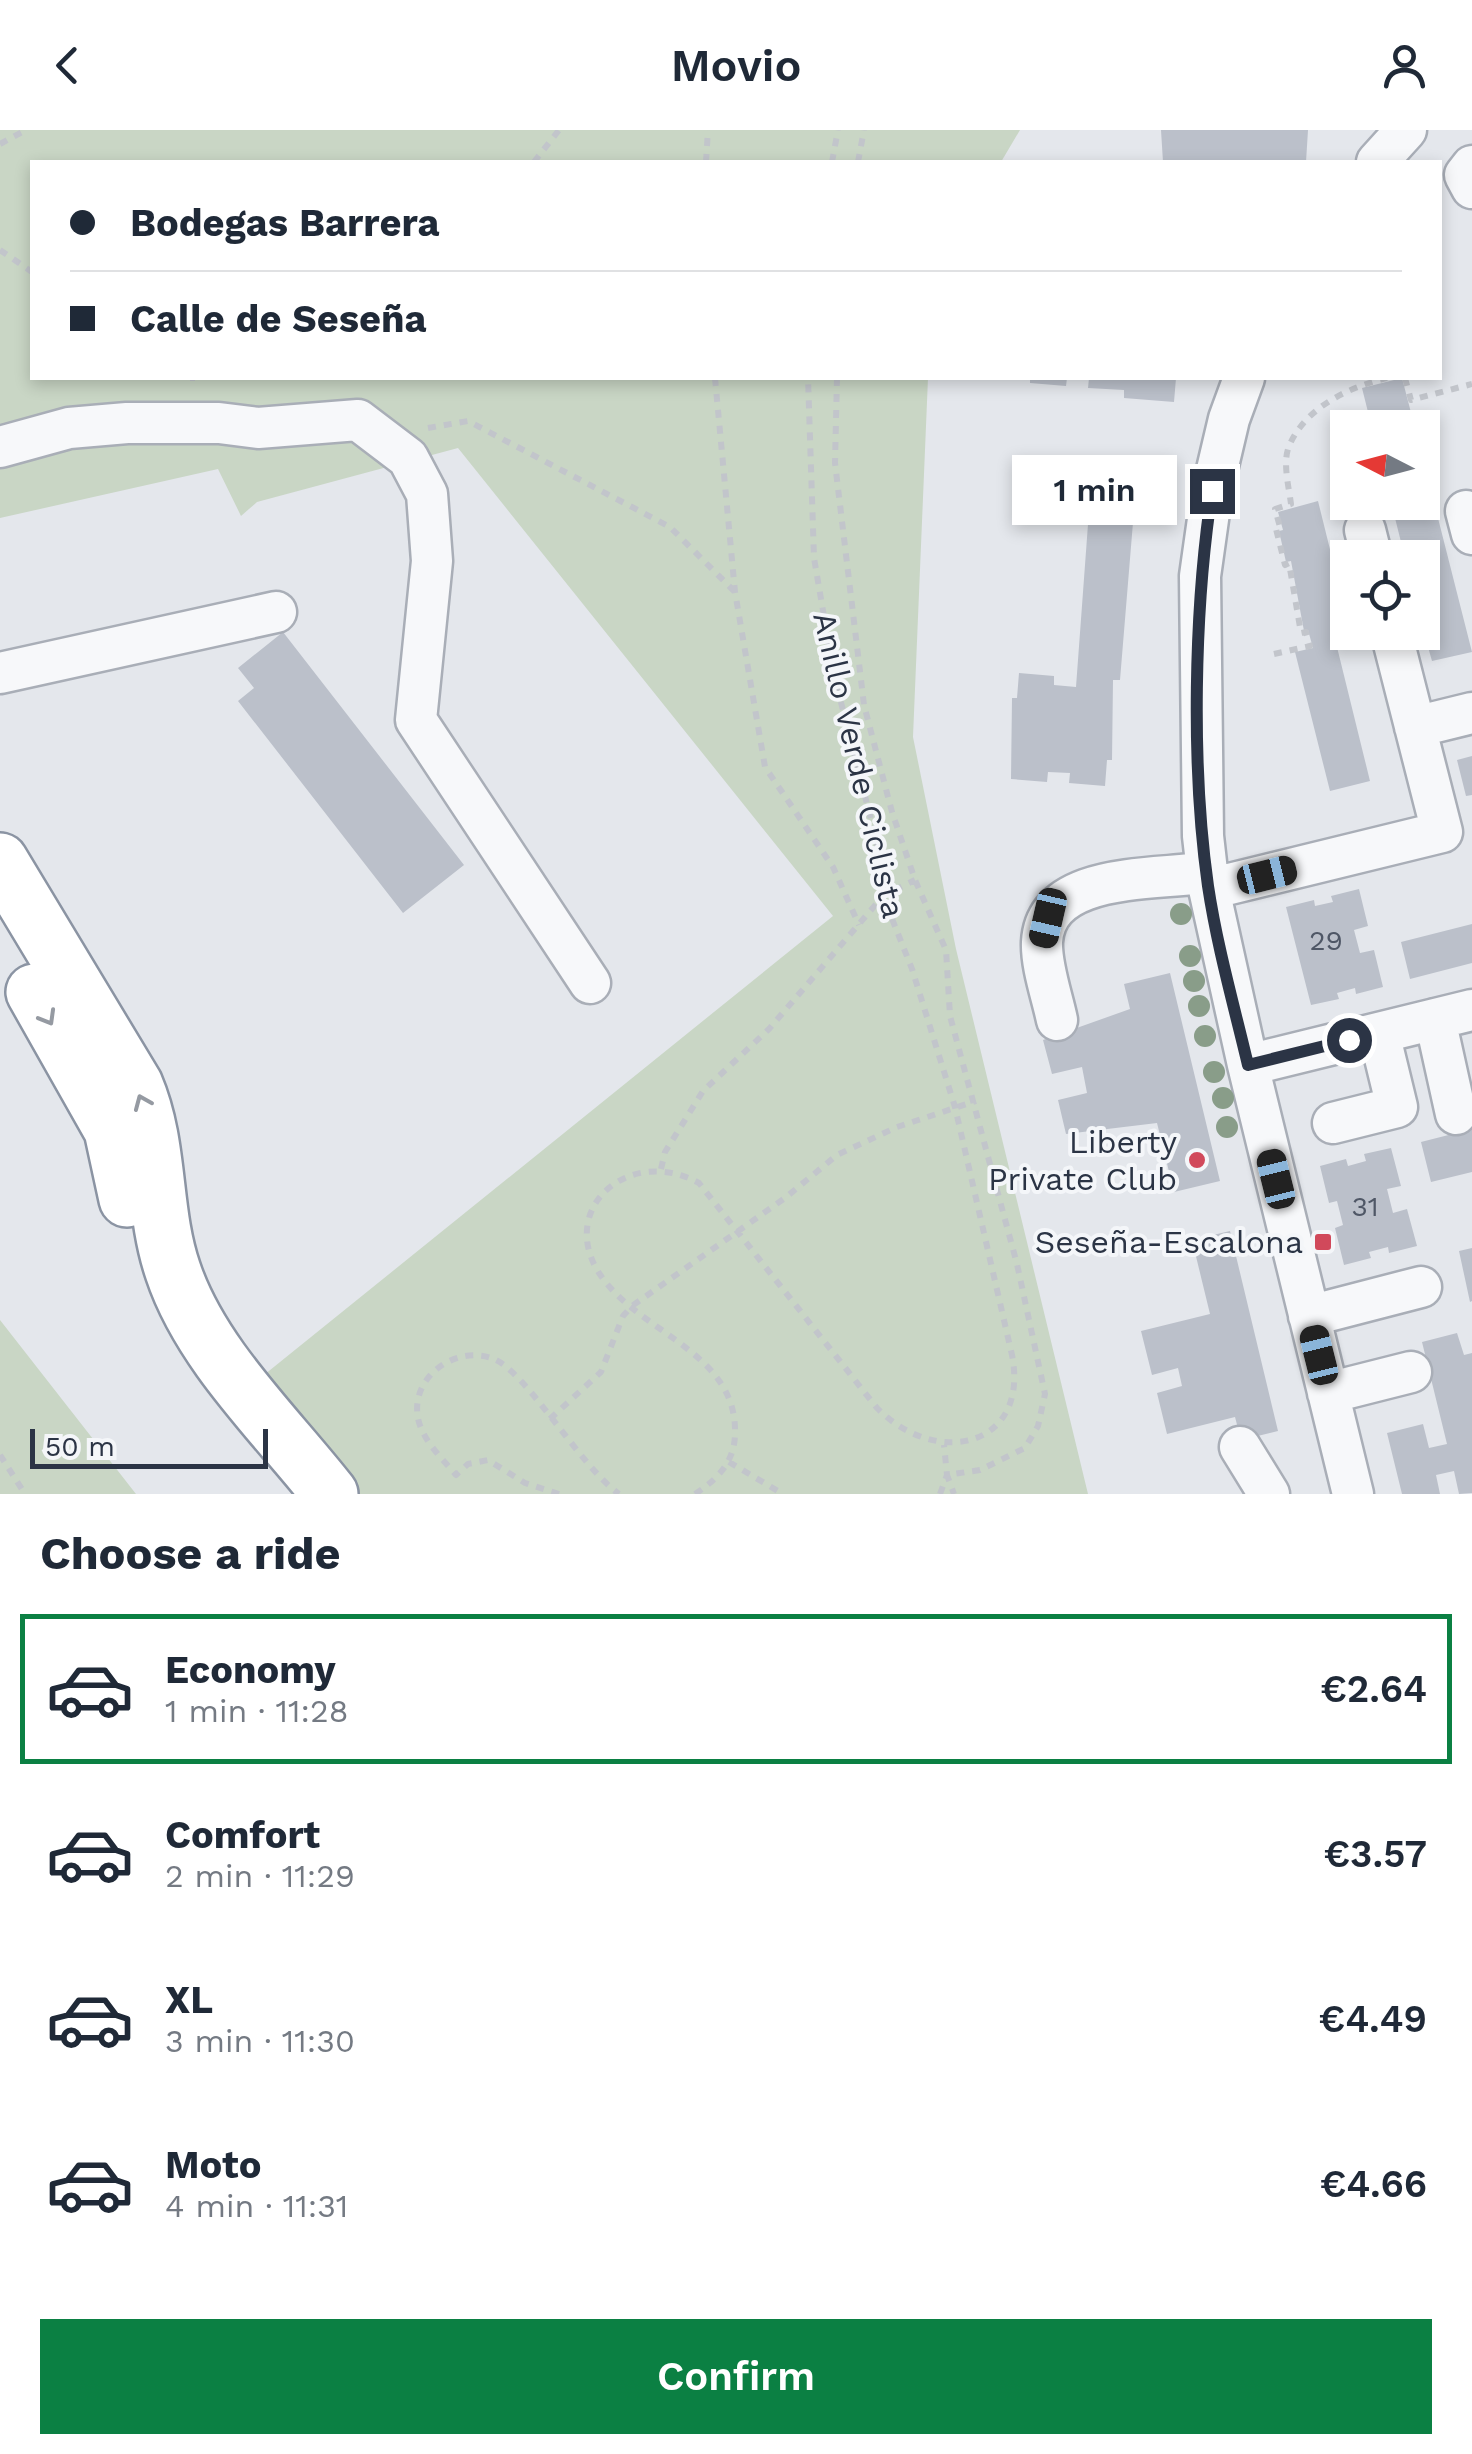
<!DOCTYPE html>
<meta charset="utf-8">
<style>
:root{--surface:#fff;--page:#f2f2f3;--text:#1f2937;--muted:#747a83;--line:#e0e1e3;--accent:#0b8043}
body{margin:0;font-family:"Work Sans",sans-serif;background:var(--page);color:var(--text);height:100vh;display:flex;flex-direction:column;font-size:38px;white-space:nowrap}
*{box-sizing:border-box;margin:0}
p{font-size:32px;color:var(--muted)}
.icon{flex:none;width:55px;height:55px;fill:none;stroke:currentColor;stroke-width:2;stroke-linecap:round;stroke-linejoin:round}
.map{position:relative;height:1364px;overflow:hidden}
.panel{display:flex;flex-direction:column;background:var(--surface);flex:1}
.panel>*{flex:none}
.banner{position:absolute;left:30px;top:30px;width:1412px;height:220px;border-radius:0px;box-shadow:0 5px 15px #0003;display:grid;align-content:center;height:220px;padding:0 40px;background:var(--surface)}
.needle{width:65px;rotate:276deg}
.buttons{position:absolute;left:1330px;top:280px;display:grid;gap:20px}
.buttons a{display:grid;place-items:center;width:110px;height:110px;border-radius:0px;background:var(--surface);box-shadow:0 5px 15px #0003;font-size:50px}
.scale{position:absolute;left:30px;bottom:25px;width:238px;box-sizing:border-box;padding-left:10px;border:5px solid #2b3445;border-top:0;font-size:28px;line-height:35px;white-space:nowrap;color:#2b3445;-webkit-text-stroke:8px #f4f6f9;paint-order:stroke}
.end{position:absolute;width:45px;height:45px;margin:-22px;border:12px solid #2b3445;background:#fff;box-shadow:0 0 0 5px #fff}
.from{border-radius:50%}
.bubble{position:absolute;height:70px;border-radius:0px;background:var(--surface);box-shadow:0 5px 15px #0003;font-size:32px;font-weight:600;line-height:70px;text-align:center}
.car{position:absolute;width:30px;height:60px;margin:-30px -15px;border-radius:12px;box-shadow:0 0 8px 2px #0007;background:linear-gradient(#222 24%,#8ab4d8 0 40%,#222 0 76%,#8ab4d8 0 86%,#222 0)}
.banner b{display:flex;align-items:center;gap:35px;height:95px;font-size:38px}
.banner b+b{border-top:2px solid var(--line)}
.banner i{width:25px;height:25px;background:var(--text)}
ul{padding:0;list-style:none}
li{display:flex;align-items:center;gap:30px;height:150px;margin:0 20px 15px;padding:0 20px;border:5px solid transparent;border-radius:0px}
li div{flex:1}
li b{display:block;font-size:38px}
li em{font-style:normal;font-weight:600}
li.on{border-color:var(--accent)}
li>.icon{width:90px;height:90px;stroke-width:1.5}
h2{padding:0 40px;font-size:45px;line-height:120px}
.button{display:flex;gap:20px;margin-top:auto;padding:20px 40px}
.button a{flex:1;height:115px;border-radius:0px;background:var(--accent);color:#fff;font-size:40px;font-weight:600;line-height:115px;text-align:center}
header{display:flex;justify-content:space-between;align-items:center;height:130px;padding:0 40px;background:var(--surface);font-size:45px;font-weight:600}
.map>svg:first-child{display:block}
.green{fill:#c9d6c5}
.building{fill:#bbc0ca}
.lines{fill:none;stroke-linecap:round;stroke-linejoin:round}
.minor-casing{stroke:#a9aeb7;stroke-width:45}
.highway-casing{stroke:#8b94a3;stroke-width:60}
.path{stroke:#c2c5cb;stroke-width:6;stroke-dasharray:8 8;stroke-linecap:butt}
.minor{stroke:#f7f8fa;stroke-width:40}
.highway{stroke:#fff;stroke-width:55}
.tree{fill:#899d89}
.oneway{stroke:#959aa2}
.route{stroke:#2b3445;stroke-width:12}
.poi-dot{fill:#d1495b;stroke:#f4f6f9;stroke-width:4}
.labels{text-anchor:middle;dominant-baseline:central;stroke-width:8;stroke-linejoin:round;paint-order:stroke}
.number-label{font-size:28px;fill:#4f5766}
.street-label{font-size:32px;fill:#2b3445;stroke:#f4f6f9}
.poi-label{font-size:32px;fill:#2b3445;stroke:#f4f6f9;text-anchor:end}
</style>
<header><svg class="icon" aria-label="back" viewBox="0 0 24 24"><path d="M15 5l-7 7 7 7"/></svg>Movio<svg class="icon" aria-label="person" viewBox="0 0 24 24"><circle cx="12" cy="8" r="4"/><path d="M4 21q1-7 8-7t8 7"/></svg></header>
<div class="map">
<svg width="1472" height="1364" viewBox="0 0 1472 1364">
<rect width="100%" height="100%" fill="#e4e7ec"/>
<!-- green -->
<path class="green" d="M0,0H1020L1001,32H32V248H928L913,607L956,819L1088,1364H355L254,1253L833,786L458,318L257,372L241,386L218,339L0,388Z
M0,1190L136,1364H0Z"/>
<!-- building -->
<path class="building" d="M1161,0H1308L1306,32H1163Z
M1030,248H1067L1066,256L1030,253Z
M1089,248H1176L1174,272L1124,268V260L1088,258Z
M1402,248L1415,298H1372L1362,258Z
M1424,333L1472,522L1432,531L1422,496V428H1405L1391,372H1422Z
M1092,340L1137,344L1120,550H1113L1112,630H1107L1105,656L1069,653L1070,643L1048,642L1047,652L1011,649L1012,568H1017L1019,543L1054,546V555L1076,557Z
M1318,371L1352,508L1336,513L1370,651L1330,661L1295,522L1313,518L1308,500L1304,501L1291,431L1286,432L1279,401L1283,400L1278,382Z
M283,502L464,735L403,783L238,571L254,558L238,538Z
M1472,626V665L1466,666L1457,630Z
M1359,759L1368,796L1354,800L1360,823L1374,820L1383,857L1356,864L1355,858L1337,863L1339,869L1311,875L1286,777L1314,770L1315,776L1333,772L1331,766Z
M1472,794V833L1410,849L1401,812Z
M1170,843L1220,1051L1174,1062L1157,993L1066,1004L1058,970L1087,963L1082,937L1052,944L1043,910L1130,879L1124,854Z
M1472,999V1042L1431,1052L1421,1012Z
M1391,1018L1401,1056L1387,1059L1393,1083L1407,1079L1417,1116L1389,1123L1388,1117L1369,1122L1371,1128L1344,1135L1335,1098L1343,1095L1337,1071L1329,1073L1320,1036L1346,1029L1348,1036L1366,1031L1364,1024Z
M1230,1101L1278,1301L1241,1310L1235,1287L1167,1304L1157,1263L1182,1256L1178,1238L1152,1245L1141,1201L1210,1184L1192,1110Z
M1472,1118V1171L1470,1172L1459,1121Z
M1457,1203L1464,1225L1472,1223V1363L1459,1364L1454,1341L1436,1345L1440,1364H1402L1387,1303L1423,1294L1429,1318L1447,1314L1422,1212Z"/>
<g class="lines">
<!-- minor casing -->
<g class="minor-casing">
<path id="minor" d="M1377,32L1406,0
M1472,36L1465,45L1472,58
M1244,248L1229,289L1212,361L1200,446L1203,706L1209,759L1248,935L1353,1364
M0,317L69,298L127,293H219L258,298L358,290L408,328L427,364L432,431L416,590L590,853
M1466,381L1472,404
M1365,400L1372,428
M0,543L276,482
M1415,597L1472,583
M1209,759L1442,702L1391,502
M1435,889L1456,984
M1057,890C1052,866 1041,836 1042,812C1046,741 1155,751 1207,742
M1248,935L1472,880
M1333,993L1397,977L1379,903
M1309,1186L1421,1157
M1328,1263L1411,1242
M1240,1317L1269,1364"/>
</g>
<!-- highway casing -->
<g class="highway-casing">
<path id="highway" d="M0,731L135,955C161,1016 152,1080 173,1141C201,1225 276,1295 330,1364
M34,862L112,1000L127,1069"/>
</g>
<!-- path -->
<path class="path" d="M0,14L26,0
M534,32L559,0
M706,32L708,0
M832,32L838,0
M858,32L864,0
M0,120L32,142
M190,248H195
M715,248L735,462L765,637L833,737L859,795
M837,248L835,333L864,575L892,682L915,750L946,820L950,886L1017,1134L1045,1264L1038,1296L1025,1318L980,1340L947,1345L954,1364
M1405,248L1411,270L1472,254
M428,298L468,291L670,397L735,462
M1274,524L1310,516L1306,502L1301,503L1289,433L1285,435L1276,399L1280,397L1275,379L1291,374C1289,358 1283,335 1288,319C1303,278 1349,257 1387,248
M661,1039L665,1022L703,961L769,899L883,766L915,750
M550,1289L601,1242L623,1186L632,1176L785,1068L837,1025L897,997L976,971
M0,1325L25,1364
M729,1332L783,1364
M559,1364L525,1353L488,1330L468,1334L456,1345C442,1328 422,1310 418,1288C410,1247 456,1214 494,1229C526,1242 581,1337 619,1364
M695,1364C718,1349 735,1331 735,1303C737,1219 632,1202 596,1138C561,1074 632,1016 699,1053L877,1278C937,1339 1030,1317 1012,1225L955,977L912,839L883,766L877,713L834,545L814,428L808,248
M940,1364L947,1345L944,1315"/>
<!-- minor -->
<use href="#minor" class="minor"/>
<!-- highway -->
<use href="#highway" class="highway"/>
</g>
<!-- trees -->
<g class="tree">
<circle cx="1181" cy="784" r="11"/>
<circle cx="1190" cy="826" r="11"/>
<circle cx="1194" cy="851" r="11"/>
<circle cx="1199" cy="876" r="11"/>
<circle cx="1205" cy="906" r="11"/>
<circle cx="1214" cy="942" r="11"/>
<circle cx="1223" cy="968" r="11"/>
<circle cx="1227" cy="997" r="11"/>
</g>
<!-- one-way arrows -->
<defs><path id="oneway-chevron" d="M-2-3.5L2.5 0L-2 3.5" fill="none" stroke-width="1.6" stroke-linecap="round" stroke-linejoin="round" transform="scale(2.5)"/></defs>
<g class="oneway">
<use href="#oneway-chevron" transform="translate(48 888) rotate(60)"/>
<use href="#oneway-chevron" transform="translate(142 972) rotate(-113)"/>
</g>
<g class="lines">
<!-- route -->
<path class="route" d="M1212,361C1194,480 1191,636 1208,756C1217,816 1234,876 1248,935L1349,910"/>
</g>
<!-- markers -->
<g class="poi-dot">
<circle cx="1197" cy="1030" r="10"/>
<rect x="1313" y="1102" width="20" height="20" rx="5"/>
</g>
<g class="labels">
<!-- number labels -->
<g class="number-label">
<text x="1326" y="810">29</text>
<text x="1365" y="1076">31</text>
</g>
<!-- street labels -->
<g class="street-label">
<text transform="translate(859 635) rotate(77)">Anillo Verde Ciclista</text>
</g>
<!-- poi labels -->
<g class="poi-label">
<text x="1177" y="1012">Liberty<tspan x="1177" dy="37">Private Club</tspan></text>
<text x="1303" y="1112">Seseña-Escalona</text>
</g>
</g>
</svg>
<div class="buttons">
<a><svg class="needle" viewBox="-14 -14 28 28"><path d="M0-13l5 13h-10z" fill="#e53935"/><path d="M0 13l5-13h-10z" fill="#747a83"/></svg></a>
<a><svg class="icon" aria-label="locate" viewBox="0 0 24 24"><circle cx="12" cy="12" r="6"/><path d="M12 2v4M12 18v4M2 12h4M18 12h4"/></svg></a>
</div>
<div class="scale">50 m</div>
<i class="end from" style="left:1349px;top:910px"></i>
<i class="end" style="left:1212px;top:361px"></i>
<div class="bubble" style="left:1012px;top:325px;width:165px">1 min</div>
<i class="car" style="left:1267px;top:745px;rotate:76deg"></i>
<i class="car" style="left:1048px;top:788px;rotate:193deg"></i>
<i class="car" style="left:1276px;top:1049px;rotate:346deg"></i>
<i class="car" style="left:1319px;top:1225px;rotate:346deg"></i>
<div class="banner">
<b><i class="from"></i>Bodegas Barrera</b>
<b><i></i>Calle de Seseña</b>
</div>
</div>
<section class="panel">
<h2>Choose a ride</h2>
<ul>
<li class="on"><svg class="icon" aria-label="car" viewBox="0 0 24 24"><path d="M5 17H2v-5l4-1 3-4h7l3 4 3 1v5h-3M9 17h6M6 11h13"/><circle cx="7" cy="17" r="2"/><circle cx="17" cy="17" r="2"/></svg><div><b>Economy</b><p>1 min · 11:28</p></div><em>€2.64</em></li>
<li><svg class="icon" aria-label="car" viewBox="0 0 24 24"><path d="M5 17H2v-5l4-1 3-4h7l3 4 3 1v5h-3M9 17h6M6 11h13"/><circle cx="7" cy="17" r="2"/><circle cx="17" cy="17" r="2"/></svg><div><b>Comfort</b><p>2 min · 11:29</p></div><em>€3.57</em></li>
<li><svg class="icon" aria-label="car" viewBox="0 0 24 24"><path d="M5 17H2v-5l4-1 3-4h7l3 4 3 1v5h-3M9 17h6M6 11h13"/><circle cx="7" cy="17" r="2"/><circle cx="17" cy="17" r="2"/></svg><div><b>XL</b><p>3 min · 11:30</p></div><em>€4.49</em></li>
<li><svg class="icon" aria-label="car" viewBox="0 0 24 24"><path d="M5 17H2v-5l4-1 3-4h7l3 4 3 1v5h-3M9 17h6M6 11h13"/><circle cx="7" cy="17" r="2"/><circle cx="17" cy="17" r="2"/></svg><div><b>Moto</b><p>4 min · 11:31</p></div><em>€4.66</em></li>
</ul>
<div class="button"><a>Confirm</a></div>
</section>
